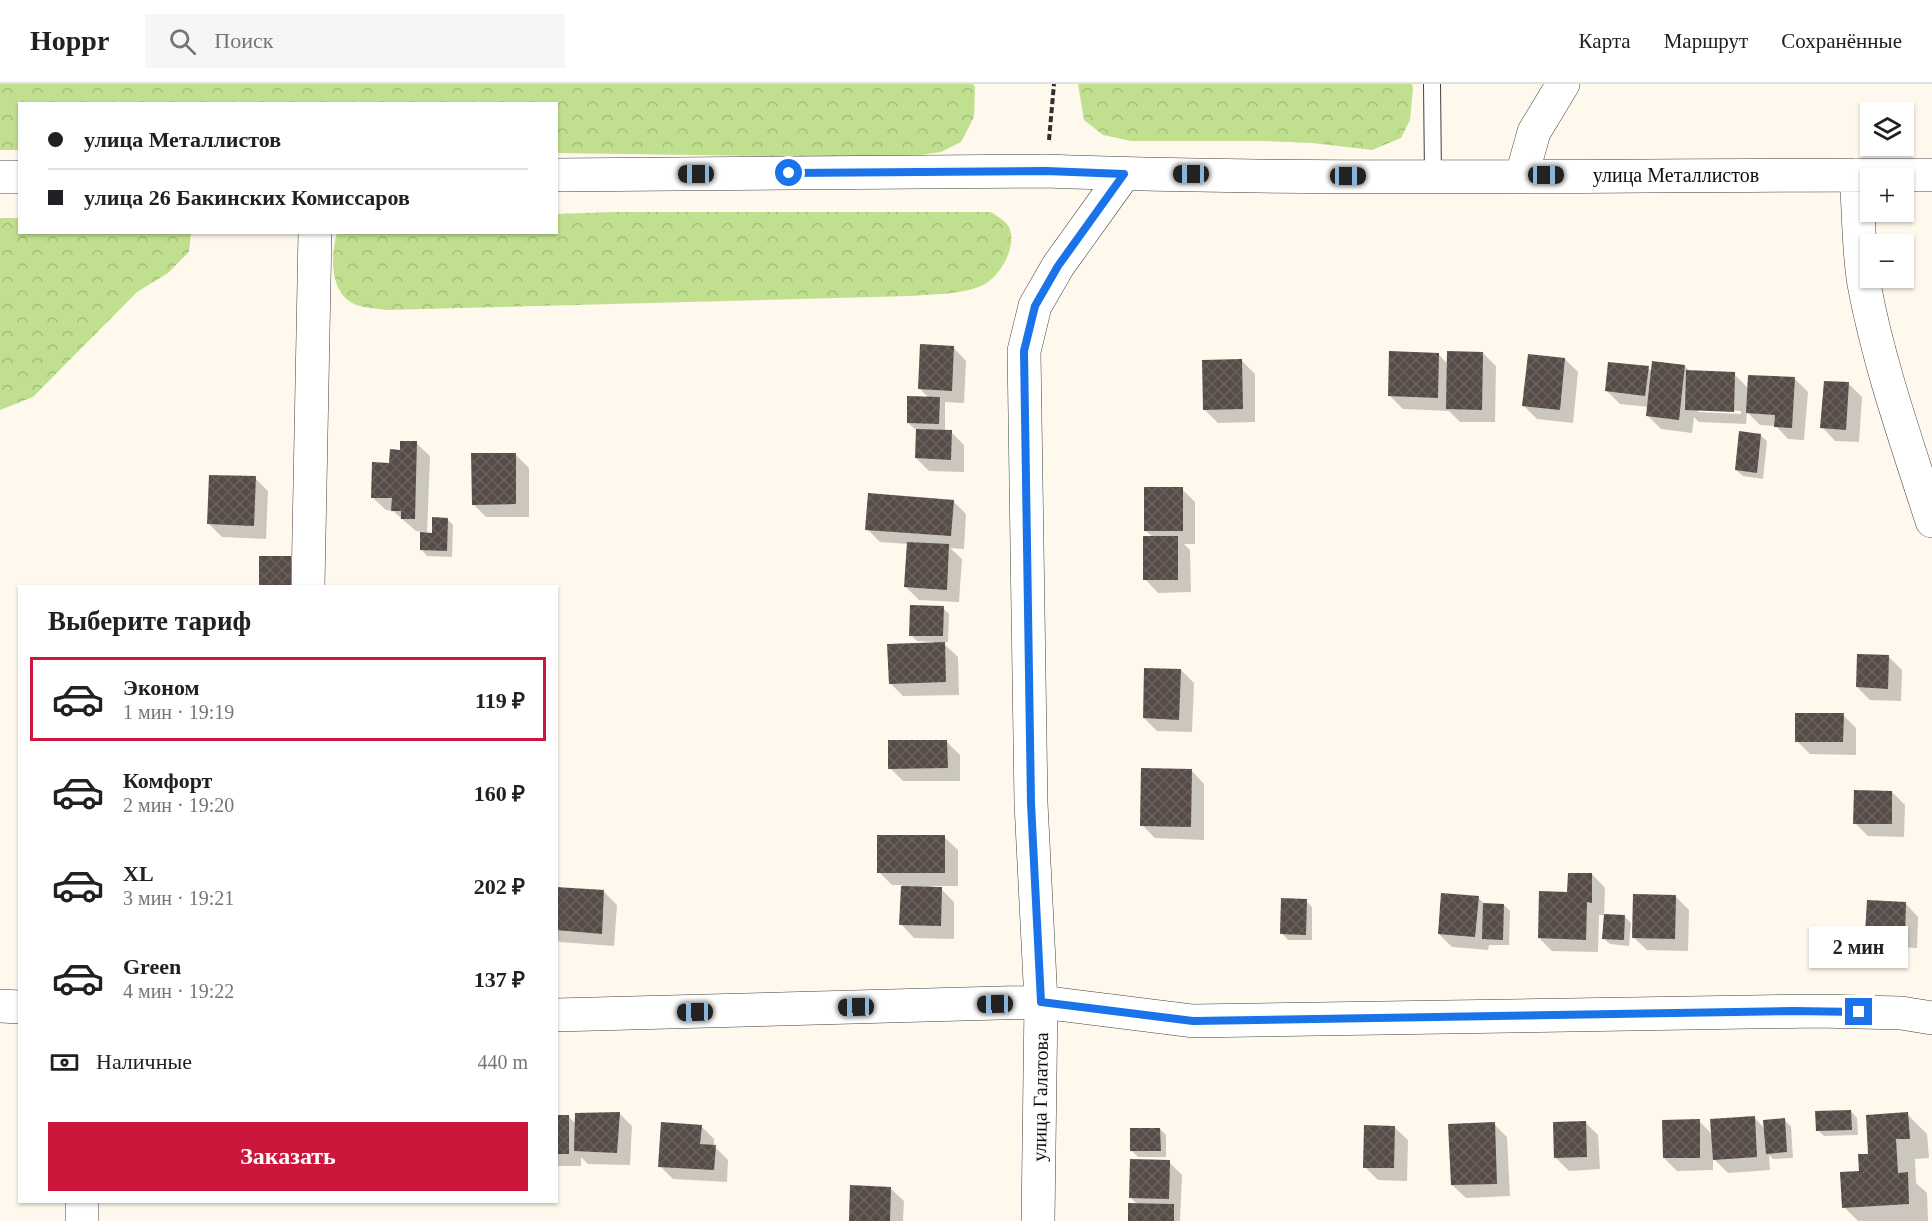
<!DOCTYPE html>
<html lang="ru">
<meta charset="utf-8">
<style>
:root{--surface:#fff;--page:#f6f6f6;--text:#202124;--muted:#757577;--line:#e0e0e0;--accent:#cc163b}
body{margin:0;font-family:Georgia,serif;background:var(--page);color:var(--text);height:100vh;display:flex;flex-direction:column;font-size:22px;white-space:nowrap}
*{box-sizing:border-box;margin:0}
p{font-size:20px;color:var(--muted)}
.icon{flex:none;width:33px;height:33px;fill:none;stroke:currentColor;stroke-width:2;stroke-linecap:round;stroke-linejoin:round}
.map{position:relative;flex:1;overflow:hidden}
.drawer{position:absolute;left:18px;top:501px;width:540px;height:618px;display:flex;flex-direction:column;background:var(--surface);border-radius:0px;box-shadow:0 2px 4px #0004}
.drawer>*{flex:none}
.hud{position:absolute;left:18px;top:18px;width:540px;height:132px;border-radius:0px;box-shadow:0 2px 4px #0004;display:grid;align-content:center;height:132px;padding:0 30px;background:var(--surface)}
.controls{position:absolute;left:1860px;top:18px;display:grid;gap:12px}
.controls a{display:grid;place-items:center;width:54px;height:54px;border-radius:0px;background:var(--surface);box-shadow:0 2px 4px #0004;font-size:30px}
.end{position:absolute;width:27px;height:27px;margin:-14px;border:8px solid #1a73e8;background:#fff;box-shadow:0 0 0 3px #fff}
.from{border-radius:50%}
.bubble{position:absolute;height:42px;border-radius:0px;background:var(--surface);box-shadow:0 2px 4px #0004;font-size:20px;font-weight:600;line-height:42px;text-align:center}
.car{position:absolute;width:18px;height:36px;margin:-18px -9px;border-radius:8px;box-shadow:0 0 4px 2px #0007;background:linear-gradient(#222 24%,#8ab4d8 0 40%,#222 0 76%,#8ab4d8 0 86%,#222 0)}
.hud b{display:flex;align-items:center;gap:21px;height:57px;font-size:22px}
.hud b+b{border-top:2px solid var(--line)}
.hud i{width:15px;height:15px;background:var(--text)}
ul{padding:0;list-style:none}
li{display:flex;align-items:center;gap:18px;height:84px;margin:0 12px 9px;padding:0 18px;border:3px solid transparent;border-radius:0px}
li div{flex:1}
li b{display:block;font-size:22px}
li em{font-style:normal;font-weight:600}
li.selected{border-color:var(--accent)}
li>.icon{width:54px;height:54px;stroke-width:1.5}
h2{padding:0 30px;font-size:27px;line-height:72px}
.pay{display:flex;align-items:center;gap:15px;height:66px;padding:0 30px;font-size:22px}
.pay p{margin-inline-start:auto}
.button{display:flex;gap:12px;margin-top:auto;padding:12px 30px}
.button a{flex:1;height:69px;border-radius:0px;background:var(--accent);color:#fff;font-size:24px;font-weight:600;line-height:69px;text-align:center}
header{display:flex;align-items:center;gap:36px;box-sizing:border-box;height:84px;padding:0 30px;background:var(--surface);border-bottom:2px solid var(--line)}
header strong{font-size:28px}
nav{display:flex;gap:33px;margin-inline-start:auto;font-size:21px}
.search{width:420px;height:54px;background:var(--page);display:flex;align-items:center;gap:15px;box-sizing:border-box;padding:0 21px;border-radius:0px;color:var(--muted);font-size:22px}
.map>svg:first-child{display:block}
.forest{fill:url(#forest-crowns)}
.shadow{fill:#0003;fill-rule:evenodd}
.building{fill:url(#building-cross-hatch)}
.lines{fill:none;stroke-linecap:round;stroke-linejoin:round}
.service-casing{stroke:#404040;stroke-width:18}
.minor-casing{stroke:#404040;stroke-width:34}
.path{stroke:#2f2f2f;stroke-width:4;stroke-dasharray:6 3;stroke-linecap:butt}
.service{stroke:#fff;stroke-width:16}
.minor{stroke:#fff;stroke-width:33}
.route{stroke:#1a73e8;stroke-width:8}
.labels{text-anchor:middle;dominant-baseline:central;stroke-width:6;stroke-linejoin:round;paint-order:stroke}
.street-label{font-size:20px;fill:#0d0d0d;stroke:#fff}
</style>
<header>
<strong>Hoppr</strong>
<div class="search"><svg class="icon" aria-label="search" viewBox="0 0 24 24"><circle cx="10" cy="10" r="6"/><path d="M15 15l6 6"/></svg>Поиск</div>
<nav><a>Карта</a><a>Маршрут</a><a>Сохранённые</a></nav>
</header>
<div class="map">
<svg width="1932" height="1137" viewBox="0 0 1932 1137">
<defs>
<pattern id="forest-crowns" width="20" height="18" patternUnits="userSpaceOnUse" patternTransform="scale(1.5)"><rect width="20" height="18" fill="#c0e090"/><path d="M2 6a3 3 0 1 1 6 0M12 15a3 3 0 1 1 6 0" fill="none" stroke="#a4bf7b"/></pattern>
<pattern id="building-cross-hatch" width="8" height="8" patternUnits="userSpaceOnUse" patternTransform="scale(1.5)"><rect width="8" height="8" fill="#574c48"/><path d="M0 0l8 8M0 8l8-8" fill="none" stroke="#6a615e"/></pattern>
</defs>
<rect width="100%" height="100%" fill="#fff9ed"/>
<!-- forest -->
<path class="forest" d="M0,0H973L975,3L974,33L961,58L941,68L902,74L557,69L556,20H20L19,66H0Z
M1078,0H1412L1413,4L1410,36L1401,54L1372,66L1312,59L1266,57H1131L1103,51L1084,36Z
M612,128H991C997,132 1006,137 1009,143C1018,162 1000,194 981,202C960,211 934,210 911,212L385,226C375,224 361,224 352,219C329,206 331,170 337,149L556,148L557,130Z
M0,134H19L20,148L191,149L189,168L168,189L137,208L33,313L0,326Z"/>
<!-- shadow -->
<path class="shadow" d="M953,263L966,277L964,319L945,318V347L951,348L964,361V388L929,387L916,374L917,345H915L908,339L929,314L919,304Z
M1483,269L1496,282L1495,338H1460L1449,327L1403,325L1390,312L1438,270L1448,280Z
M1565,275L1578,288L1573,339L1537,335L1524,322Z
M1241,276L1255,290V338L1218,339L1204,325Z
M1685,282L1690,288L1734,290L1748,304L1795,295L1808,308L1804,356L1788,355L1776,342L1760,341L1747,328L1746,340L1699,338L1694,333L1692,349L1661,345L1648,332L1649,323L1620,320L1606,306L1648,284L1653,288ZM1698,325L1741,327V330L1698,328Z
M1849,300L1862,313L1859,358L1835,357L1822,343Z
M1760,351L1767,357L1763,395L1743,392L1736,386Z
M416,359L430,372L427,450H433L447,435L453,441L452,473L427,472L421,465L422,448L416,447L393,427L386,426L372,413L391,380L401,367Z
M515,370L529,384V433H486L473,420Z
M255,394L268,407L266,455L222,453L208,439Z
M1182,405L1195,418V460H1184L1190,466L1191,508L1158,509L1145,495L1153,453L1146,447Z
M953,417L966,430L964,465L950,464L962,475L959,518L919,516L906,503L908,460L880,458L867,445Z
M260,473L291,474L304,487V502H260Z
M943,524L949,530L948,558H942L958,573L959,611L903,612L890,599L934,560V558L917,557L911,551Z
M1889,573L1902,586L1901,617L1870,616L1857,603Z
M1181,586L1194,599L1192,648L1157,647L1144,634Z
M1843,631L1856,644V671L1810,670L1797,657Z
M947,658L960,671V697H903L890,684Z
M1191,686L1204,700V756L1155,754L1142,741Z
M1892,708L1905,721L1904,753L1868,752L1855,739Z
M944,753L958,766V802H930V805H941L954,818V855L914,854L901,840L902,801H892L879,788Z
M1592,790L1605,804L1604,831H1599L1598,868L1552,867L1539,854L1569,810Z
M556,804L604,808L617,821L614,862L560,858L556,855Z
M1676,813L1689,826L1688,867L1647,866L1633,853Z
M1478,814L1485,820L1504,821L1510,827L1509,861H1489L1488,866L1452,863L1439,850Z
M1306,817L1312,823V856H1288L1282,849Z
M1905,819L1918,833L1917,864L1880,862L1867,849Z
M1625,833L1631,839L1629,862L1610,860L1603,854Z
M1851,1027L1857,1034L1858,1051L1824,1052L1818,1046Z
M619,1029L632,1042L630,1081L588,1080L581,1073V1082H556V1032H568L576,1040Z
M1907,1030L1927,1050L1929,1074L1915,1075L1916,1099L1927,1109L1928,1137H1858L1844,1123L1870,1071Z
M1754,1033L1765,1045L1784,1036L1791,1042L1793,1074L1773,1075L1769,1071L1770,1086L1728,1089L1713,1074V1086L1677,1087L1664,1074L1699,1037L1713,1051Z
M1585,1038L1598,1051L1600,1085L1569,1087L1556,1074Z
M1494,1040L1507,1053L1510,1112L1466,1114L1452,1101Z
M701,1042L714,1055V1062L728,1076L727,1098L673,1095L660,1082Z
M1394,1043L1408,1056L1407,1097L1378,1096L1365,1083Z
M1160,1045L1166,1051V1073H1138L1132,1067Z
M1169,1078L1182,1091L1180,1137H1130L1138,1121L1130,1113Z
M890,1104L904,1117L903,1137H850Z"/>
<!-- building -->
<path class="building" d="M920,260L954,262L952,307L918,305Z
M1389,267L1439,269L1438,314L1388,312Z
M1447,267L1483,268L1482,326L1446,325Z
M1528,270L1565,274L1560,326L1522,322Z
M1242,275L1243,325L1203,326L1202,276Z
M1652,277L1685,281L1679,336L1646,332Z
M1608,278L1649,282L1645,312L1605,307Z
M1686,286L1735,288L1734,328L1685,326Z
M1748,291L1795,293L1792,344L1774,343L1775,331L1746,329Z
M1824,297L1849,298L1846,346L1820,344Z
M907,312L940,313L939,340L907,339Z
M916,345L952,346L951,376L915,374Z
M1739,347L1761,350L1757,389L1735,386Z
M400,357H417L415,435H401V427H391L392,414H371L372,378L389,379L390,365L400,366Z
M471,369H516V420L472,421Z
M209,391L256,392L254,442L207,440Z
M1144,403H1183V447H1144Z
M868,409L954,416L951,452L865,446Z
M432,433L448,434L447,467L420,466V448L432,449Z
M1143,452H1178V496H1143Z
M907,458L949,460L947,506L904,503Z
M259,472H291V502H259Z
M910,521L944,522L943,552H909Z
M945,558L946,598L889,600L887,560Z
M1857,570L1889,571L1888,605L1856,603Z
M1144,584L1181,585L1179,636L1143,634Z
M1795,629H1844L1843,658H1795Z
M888,656H947L948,684L888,685Z
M1141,684L1192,685L1191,743L1140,742Z
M1854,706L1892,707V740H1853Z
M877,751H945V789H877Z
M1568,789H1592V819L1587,818L1586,856L1538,854L1539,807L1567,808Z
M901,802L942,803L941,842L899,841Z
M556,803L604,806L602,850L556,846Z
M1441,809L1479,812L1475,853L1438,850Z
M1633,810L1676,811L1675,855L1632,854Z
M1281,814L1307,815L1306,851L1280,850Z
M1867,816L1906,818L1905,852L1865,850Z
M1483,819L1504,820L1503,856L1482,855Z
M1604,830L1625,831L1624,856L1602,855Z
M1851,1026L1852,1046L1816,1047L1815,1027Z
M620,1028L617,1069L574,1067L575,1029Z
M1908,1028L1910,1055H1896L1898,1089L1908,1088L1909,1120L1842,1124L1840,1088L1859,1087L1858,1070H1868L1866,1031Z
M556,1031H569V1070H556Z
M1755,1032L1757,1073L1713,1076L1710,1035Z
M1785,1034L1787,1068L1766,1070L1763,1036Z
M1700,1035V1074H1663L1662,1036Z
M1586,1037L1587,1073L1554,1074L1553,1038Z
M661,1038L702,1041L700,1060L716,1061L714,1086L658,1083Z
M1495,1038L1497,1100L1451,1101L1448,1040Z
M1364,1041L1395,1042L1394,1084H1363Z
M1130,1044H1160L1161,1067H1130Z
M1130,1075L1170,1076L1169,1115L1129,1114Z
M850,1101L891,1103L890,1137H849Z
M1128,1119L1174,1120V1137H1128Z"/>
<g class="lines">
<!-- service casing -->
<g class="service-casing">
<path id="service" d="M1432,0L1433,92"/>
</g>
<!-- minor casing -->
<g class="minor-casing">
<path id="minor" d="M556,91L1046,87C1341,98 1637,90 1932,91
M1522,91L1534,48L1563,0
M1856,91C1859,127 1858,165 1864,200C1879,281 1907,359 1932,437
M0,93H20
M308,502L315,148
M0,922L20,923
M556,931L1041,918L1193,937L1817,927L1901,929L1932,934
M82,1118V1137
M1038,1137L1041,918L1031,719L1024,267L1035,222L1058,182L1124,90"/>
</g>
<!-- path -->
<path class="path" d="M1049,56L1054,0"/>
<!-- service -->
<use href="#service" class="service"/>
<!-- minor -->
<use href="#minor" class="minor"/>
</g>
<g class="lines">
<!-- route -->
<path class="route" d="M789,89L1046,87L1124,90L1058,182L1035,222L1024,267L1031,719L1041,918L1193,937L1793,927L1859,928"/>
</g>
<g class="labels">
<!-- street labels -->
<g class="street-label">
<text x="1676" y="91">улица Металлистов</text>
<text transform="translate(1040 1013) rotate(-89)">улица Галатова</text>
</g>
</g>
</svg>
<div class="controls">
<a><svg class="icon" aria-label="layers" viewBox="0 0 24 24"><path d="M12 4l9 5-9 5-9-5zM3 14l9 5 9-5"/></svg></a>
<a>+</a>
<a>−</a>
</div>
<i class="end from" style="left:789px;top:89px"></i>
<i class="end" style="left:1859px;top:928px"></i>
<div class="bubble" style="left:1809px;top:842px;width:99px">2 мин</div>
<i class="car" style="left:696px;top:90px;rotate:270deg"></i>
<i class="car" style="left:1191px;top:90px;rotate:270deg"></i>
<i class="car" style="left:1546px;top:91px;rotate:90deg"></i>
<i class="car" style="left:1348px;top:92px;rotate:90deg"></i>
<i class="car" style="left:995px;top:920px;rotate:269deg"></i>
<i class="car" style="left:856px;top:923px;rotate:269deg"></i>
<i class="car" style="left:695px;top:928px;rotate:269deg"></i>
<div class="hud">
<b><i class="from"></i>улица Металлистов</b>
<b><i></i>улица 26 Бакинских Комиссаров</b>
</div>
<section class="drawer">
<h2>Выберите тариф</h2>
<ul>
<li class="selected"><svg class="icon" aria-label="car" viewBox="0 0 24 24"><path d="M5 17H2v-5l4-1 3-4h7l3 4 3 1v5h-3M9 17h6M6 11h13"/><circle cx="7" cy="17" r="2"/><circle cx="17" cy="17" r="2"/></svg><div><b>Эконом</b><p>1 мин · 19:19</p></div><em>119 ₽</em></li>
<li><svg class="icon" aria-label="car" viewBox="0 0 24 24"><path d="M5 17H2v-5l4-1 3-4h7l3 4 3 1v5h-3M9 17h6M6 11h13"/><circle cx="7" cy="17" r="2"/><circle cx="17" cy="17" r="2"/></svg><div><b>Комфорт</b><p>2 мин · 19:20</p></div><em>160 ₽</em></li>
<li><svg class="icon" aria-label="car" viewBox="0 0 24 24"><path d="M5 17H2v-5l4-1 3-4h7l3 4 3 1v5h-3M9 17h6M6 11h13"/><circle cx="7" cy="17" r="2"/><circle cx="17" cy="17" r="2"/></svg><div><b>XL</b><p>3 мин · 19:21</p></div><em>202 ₽</em></li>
<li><svg class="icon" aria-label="car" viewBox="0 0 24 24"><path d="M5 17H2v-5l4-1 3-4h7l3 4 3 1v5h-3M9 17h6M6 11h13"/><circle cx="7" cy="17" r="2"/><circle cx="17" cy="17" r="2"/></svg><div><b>Green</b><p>4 мин · 19:22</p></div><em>137 ₽</em></li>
</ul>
<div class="pay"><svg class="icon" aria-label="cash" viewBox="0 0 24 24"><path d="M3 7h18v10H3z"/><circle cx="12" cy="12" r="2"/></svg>Наличные<p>440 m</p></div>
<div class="button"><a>Заказать</a></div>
</section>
</div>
